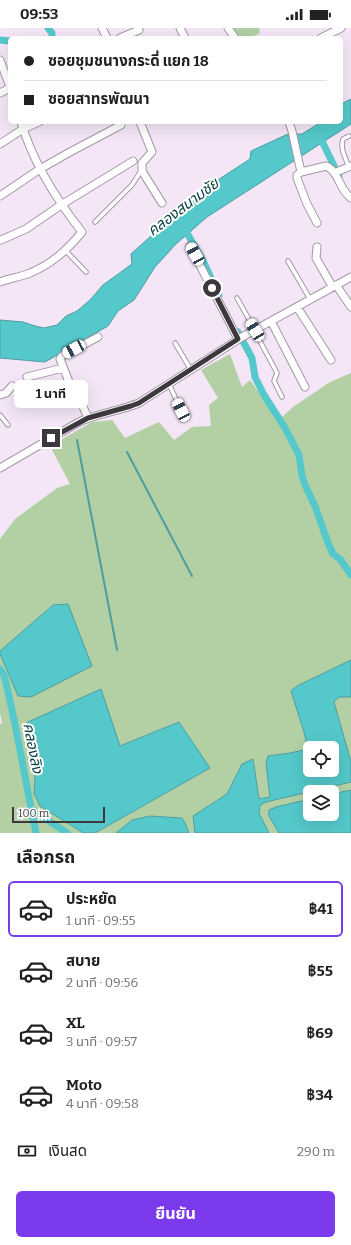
<!DOCTYPE html>
<html lang="th">
<meta charset="utf-8">
<style>
:root{--surface:#fff;--page:#f6f6f6;--text:#202124;--muted:#757577;--line:#e0e0e0;--accent:#7c3aed}
body{margin:0;font-family:Bitter,"Noto Sans Thai",serif;background:var(--page);color:var(--text);height:100vh;display:flex;flex-direction:column;font-size:15px;white-space:nowrap}
*{box-sizing:border-box;margin:0}
p{font-size:13px;color:var(--muted)}
.icon{flex:none;width:22px;height:22px;fill:none;stroke:currentColor;stroke-width:2;stroke-linecap:round;stroke-linejoin:round}
.map{position:relative;height:805px;overflow:hidden}
.details{display:flex;flex-direction:column;background:var(--surface);flex:1}
.details>*{flex:none}
.banner{position:absolute;left:8px;top:8px;width:335px;height:88px;border-radius:6px;box-shadow:0 4px 16px #0002;display:grid;align-content:center;height:88px;padding:0 16px;background:var(--surface)}
.fabs{position:absolute;left:303px;top:713px;display:grid;gap:8px}
.fabs a{display:grid;place-items:center;width:36px;height:36px;border-radius:6px;background:var(--surface);box-shadow:0 4px 16px #0002;font-size:20px}
.scale{position:absolute;left:12px;bottom:10px;width:93px;box-sizing:border-box;padding-left:4px;border:2px solid #3d383e;border-top:0;font-size:11px;line-height:14px;white-space:nowrap;color:#3d383e;-webkit-text-stroke:3px #fff;paint-order:stroke}
.end{position:absolute;width:18px;height:18px;margin:-9px;border:5px solid #3d383e;background:#fff;box-shadow:0 0 0 2px #fff}
.from{border-radius:50%}
.bubble{position:absolute;height:28px;border-radius:6px;background:var(--surface);box-shadow:0 4px 16px #0002;font-size:13px;font-weight:700;line-height:28px;text-align:center}
.car{position:absolute;width:12px;height:24px;margin:-12px -6px;border-radius:5px;box-shadow:0 0 3px 1px #0007;background:linear-gradient(#fff 24%,#345 0 40%,#fff 0 76%,#345 0 86%,#fff 0)}
.banner b{display:flex;align-items:center;gap:14px;height:38px;font-size:15px}
.banner b+b{border-top:1px solid var(--line)}
.banner i{width:10px;height:10px;background:var(--text)}
ul{padding:0;list-style:none}
li{display:flex;align-items:center;gap:12px;height:56px;margin:0 8px 6px;padding:0 8px;border:2px solid transparent;border-radius:6px}
li div{flex:1}
li b{display:block;font-size:15px}
li em{font-style:normal;font-weight:700}
li.on{border-color:var(--accent)}
li>.icon{width:36px;height:36px;stroke-width:1.5}
h2{padding:0 16px;font-size:18px;line-height:48px}
.pay{display:flex;align-items:center;gap:10px;height:44px;padding:0 16px;font-size:15px}
.pay p{margin-inline-start:auto}
.action{display:flex;gap:8px;margin-top:auto;padding:8px 16px}
.action a{flex:1;height:46px;border-radius:6px;background:var(--accent);color:#fff;font-size:16px;font-weight:700;line-height:46px;text-align:center}
.status{display:flex;justify-content:space-between;align-items:center;height:28px;padding:0 20px;background:var(--surface);direction:ltr}
.status svg{height:11px;fill:currentColor}
.map>svg:first-child{display:block}
.green{fill:#b2d0a4}
.water{fill:#54c8ca;stroke:#4d9da0;fill-rule:evenodd}
.lines{fill:none;stroke-linecap:round;stroke-linejoin:round}
.stream{stroke:#4d9da0;stroke-width:2}
.canal{stroke:#54c8ca;stroke-width:7}
.lane-casing{stroke:#a497a6;stroke-width:5.5}
.street-casing{stroke:#a497a6;stroke-width:9}
.lane{stroke:#fff;stroke-width:3.5}
.street{stroke:#fff;stroke-width:7}
.route{stroke:#3d383e;stroke-width:5}
.labels{text-anchor:middle;dominant-baseline:central;stroke-width:4;stroke-linejoin:round;paint-order:stroke}
.water-label{font-size:15px;font-style:italic;fill:#0b4142;stroke:#fff}
</style>
<div class="status"><b>09:53</b><svg viewBox="0 0 49 12"><path d="M0 12V9h3v3zM5 12V6h3v6zM10 12V3h3v9zM15 12V0h3v12zM26 1h20v11H26zM47 4h2v5h-2z"/></svg></div>
<div class="map">
<svg width="351" height="805" viewBox="0 0 351 805">
<rect width="100%" height="100%" fill="#f4e6f7"/>
<!-- green -->
<path class="green" d="M232,0H259L260,5L250,10H239Z
M230,326L242,359L250,352L279,392L293,379L330,354L351,345V632L297,658L291,663L304,704L308,721L290,725L266,735L270,769L259,771L253,731L242,736L227,766L193,788L195,805H189L185,795L182,790L150,788L132,792L116,805H95L210,740L179,694L120,718L101,662L35,749L34,765L69,797L83,805H0V696L2,695L0,685V626L18,668L31,669L53,577L0,623V511L15,491L57,460L70,456L50,418L92,394L112,392L125,410L159,394L174,412L192,399L211,398L209,377L218,370L201,342Z
M339,669H351V734L334,674Z
M351,754V762L332,766V764H310V771L276,779L269,788L279,805H269L259,785L260,777L266,774Z"/>
<!-- water -->
<path class="water" d="M351,71V96L207,189L176,216L155,239L134,272L118,283L108,298L45,334L0,330V292L23,294L35,298L44,300L57,297L66,288L77,283L90,272L103,257L132,236L131,226L161,199L169,187L204,161L250,131L251,123L288,106H302L321,94H341V76Z
M68,576L92,638L31,669L18,668L0,626V623L53,577Z
M351,632V669H339L334,674L351,734V754L266,774L260,777L259,785L269,805H195L193,788L227,766L242,736L253,731L259,771L270,769L266,735L268,728L290,725L308,721L304,704L291,663L297,658ZM310,720H332V742H310Z
M101,661L120,718L179,694L210,740L95,805H83L40,778L34,765L35,749L27,700L28,694Z
M351,762V805H279L269,788V782L276,779L310,771V786H332V766Z
M150,788L182,790L185,795L189,805H116L132,792Z"/>
<g class="lines">
<!-- stream -->
<path class="stream" d="M77,412L117,622
M127,424L192,548"/>
<!-- canal -->
<path class="canal" d="M48,0L52,5V10
M0,12L10,13
M319,107L339,148
M183,198L203,233L219,267
M238,304L252,330L255,349L264,367L285,400L299,427L302,448L305,457L315,478L328,515L333,526L340,531L351,547
M0,641L4,647C17,699 25,752 36,805
M31,781L67,805"/>
<!-- lane casing -->
<g class="lane-casing">
<path id="lane" d="M349,139C345,129 340,121 343,111L349,108
M95,194L132,157L141,143
M66,223L86,244
M288,233L310,271
M237,270L255,302
M254,302L277,345L274,353L282,369
M175,315L191,342
M169,356L181,382
M0,387L8,397"/>
</g>
<!-- street casing -->
<g class="street-casing">
<path id="street" d="M102,0L107,10
M180,0L185,10
M228,0L235,10
M120,10L139,2
M321,10L341,0
M0,32L10,59
M0,65L10,60
M140,94L152,124L142,135V143L162,175
M289,94L292,103L301,144L297,147V150L307,176L317,195
M0,116L23,101L39,94
M301,144L326,138C339,143 339,162 351,170
M334,145L351,138
M0,168L40,141L70,124L121,97
M1,212L26,201L61,177L133,133
M190,218L238,311
M317,219L316,230L332,258
M0,254C10,250 21,249 30,245C52,236 67,222 82,204C56,171 33,135 21,94
M336,257L351,279
M297,279L331,332
M271,293L305,359
M27,349L63,340
M0,367L6,365L12,358
M88,390L81,374L71,359L60,331L62,328L98,309
M0,440L79,394C98,385 120,383 139,375L242,309L351,249"/>
</g>
<!-- lane -->
<use href="#lane" class="lane"/>
<!-- street -->
<use href="#street" class="street"/>
</g>
<g class="lines">
<!-- route -->
<path class="route" d="M51,410L88,390L131,378L139,375L238,311L212,260"/>
</g>
<g class="labels">
<!-- water labels -->
<g class="water-label">
<text transform="translate(183 179) rotate(-37)">คลองสนามชัย</text>
<text transform="translate(33 720) rotate(79)">คลองลิง</text>
</g>
</g>
</svg>
<div class="fabs">
<a><svg class="icon" aria-label="locate" viewBox="0 0 24 24"><circle cx="12" cy="12" r="6"/><path d="M12 2v4M12 18v4M2 12h4M18 12h4"/></svg></a>
<a><svg class="icon" aria-label="layers" viewBox="0 0 24 24"><path d="M12 4l9 5-9 5-9-5zM3 14l9 5 9-5"/></svg></a>
</div>
<div class="scale">100 m</div>
<i class="end from" style="left:212px;top:260px"></i>
<i class="end" style="left:51px;top:410px"></i>
<div class="bubble" style="left:14px;top:352px;width:74px">1 นาที</div>
<i class="car" style="left:195px;top:226px;rotate:331deg"></i>
<i class="car" style="left:255px;top:302px;rotate:329deg"></i>
<i class="car" style="left:74px;top:321px;rotate:242deg"></i>
<i class="car" style="left:181px;top:382px;rotate:334deg"></i>
<div class="banner">
<b><i class="from"></i>ซอยชุมชนางกระดี่ แยก 18</b>
<b><i></i>ซอยสาทรพัฒนา</b>
</div>
</div>
<section class="details">
<h2>เลือกรถ</h2>
<ul>
<li class="on"><svg class="icon" aria-label="car" viewBox="0 0 24 24"><path d="M5 17H2v-5l4-1 3-4h7l3 4 3 1v5h-3M9 17h6M6 11h13"/><circle cx="7" cy="17" r="2"/><circle cx="17" cy="17" r="2"/></svg><div><b>ประหยัด</b><p>1 นาที · 09:55</p></div><em>฿41</em></li>
<li><svg class="icon" aria-label="car" viewBox="0 0 24 24"><path d="M5 17H2v-5l4-1 3-4h7l3 4 3 1v5h-3M9 17h6M6 11h13"/><circle cx="7" cy="17" r="2"/><circle cx="17" cy="17" r="2"/></svg><div><b>สบาย</b><p>2 นาที · 09:56</p></div><em>฿55</em></li>
<li><svg class="icon" aria-label="car" viewBox="0 0 24 24"><path d="M5 17H2v-5l4-1 3-4h7l3 4 3 1v5h-3M9 17h6M6 11h13"/><circle cx="7" cy="17" r="2"/><circle cx="17" cy="17" r="2"/></svg><div><b>XL</b><p>3 นาที · 09:57</p></div><em>฿69</em></li>
<li><svg class="icon" aria-label="car" viewBox="0 0 24 24"><path d="M5 17H2v-5l4-1 3-4h7l3 4 3 1v5h-3M9 17h6M6 11h13"/><circle cx="7" cy="17" r="2"/><circle cx="17" cy="17" r="2"/></svg><div><b>Moto</b><p>4 นาที · 09:58</p></div><em>฿34</em></li>
</ul>
<div class="pay"><svg class="icon" aria-label="cash" viewBox="0 0 24 24"><path d="M3 7h18v10H3z"/><circle cx="12" cy="12" r="2"/></svg>เงินสด<p>290 m</p></div>
<div class="action"><a>ยืนยัน</a></div>
</section>
